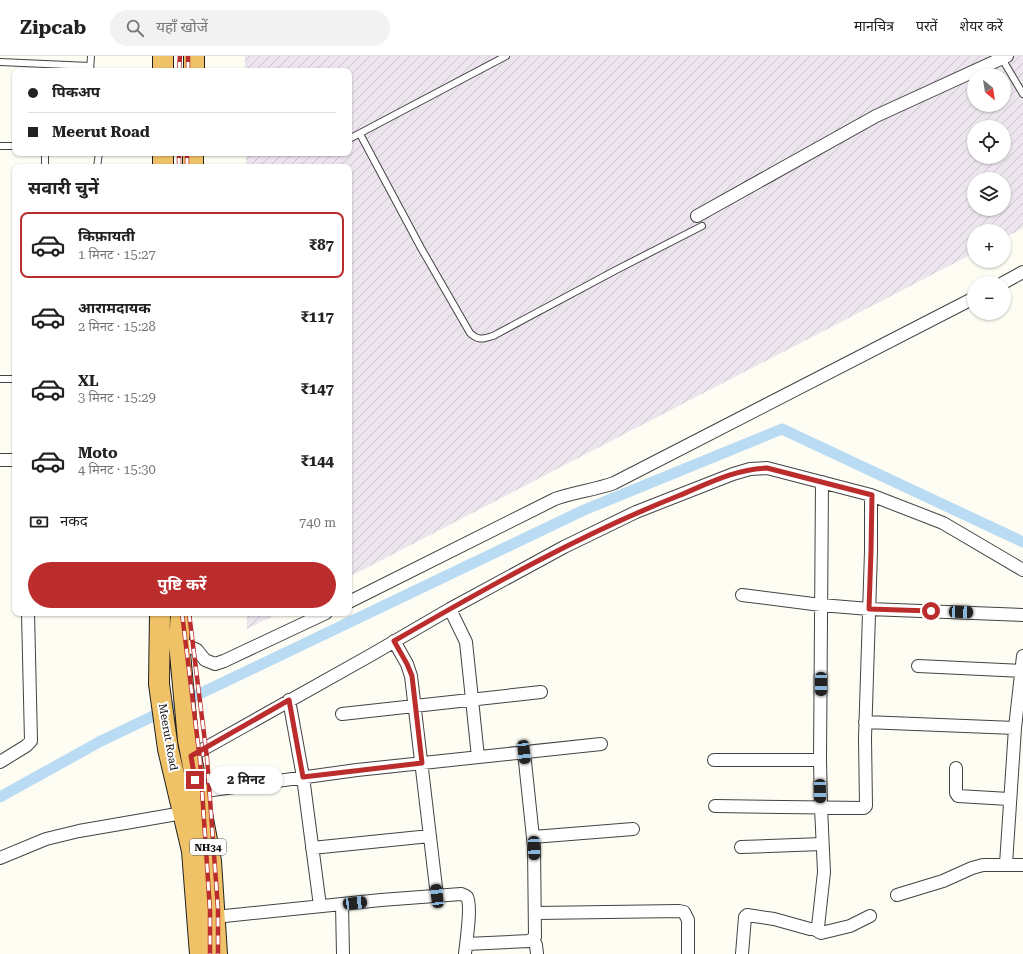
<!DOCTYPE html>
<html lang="hi">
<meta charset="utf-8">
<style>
:root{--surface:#fff;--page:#f2f2f2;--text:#222;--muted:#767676;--line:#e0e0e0;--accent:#bb2d2c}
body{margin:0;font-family:"Roboto Serif","Noto Sans Devanagari",serif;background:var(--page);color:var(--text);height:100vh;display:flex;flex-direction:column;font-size:15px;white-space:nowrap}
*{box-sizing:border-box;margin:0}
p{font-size:13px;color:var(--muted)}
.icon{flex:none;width:22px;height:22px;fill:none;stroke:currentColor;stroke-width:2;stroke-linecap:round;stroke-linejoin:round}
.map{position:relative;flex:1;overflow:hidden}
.details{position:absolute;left:12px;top:108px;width:340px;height:452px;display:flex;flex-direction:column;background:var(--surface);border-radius:8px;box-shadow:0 1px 3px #0004}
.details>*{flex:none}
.top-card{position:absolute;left:12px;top:12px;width:340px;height:88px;border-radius:8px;box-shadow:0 1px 3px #0004;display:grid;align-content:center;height:88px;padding:0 16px;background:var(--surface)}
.needle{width:26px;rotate:150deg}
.tools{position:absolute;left:967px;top:12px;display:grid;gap:8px}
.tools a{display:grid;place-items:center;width:44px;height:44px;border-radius:50%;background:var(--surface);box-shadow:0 1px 3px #0004;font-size:20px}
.end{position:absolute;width:18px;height:18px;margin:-9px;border:5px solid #bb2d2c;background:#fff;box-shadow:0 0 0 2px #fff}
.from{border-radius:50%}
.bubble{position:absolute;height:28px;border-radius:14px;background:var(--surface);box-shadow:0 1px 3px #0004;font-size:13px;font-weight:700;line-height:28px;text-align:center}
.car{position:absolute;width:12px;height:24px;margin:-12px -6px;border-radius:5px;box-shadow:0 0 3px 1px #0007;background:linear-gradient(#222 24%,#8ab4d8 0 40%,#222 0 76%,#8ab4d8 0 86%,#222 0)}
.top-card b{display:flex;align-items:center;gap:14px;height:38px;font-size:15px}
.top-card b+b{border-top:1px solid var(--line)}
.top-card i{width:10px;height:10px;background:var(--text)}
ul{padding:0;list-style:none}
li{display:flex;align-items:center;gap:12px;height:66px;margin:0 8px 6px;padding:0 8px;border:2px solid transparent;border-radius:8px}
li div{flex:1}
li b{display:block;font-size:15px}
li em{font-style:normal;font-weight:700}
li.active{border-color:var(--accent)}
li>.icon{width:36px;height:36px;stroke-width:1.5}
h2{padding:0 16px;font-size:18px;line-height:48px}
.pay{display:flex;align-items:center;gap:10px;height:44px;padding:0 16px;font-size:15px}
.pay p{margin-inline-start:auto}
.button{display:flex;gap:8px;margin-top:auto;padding:8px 16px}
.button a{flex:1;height:46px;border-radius:24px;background:var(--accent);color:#fff;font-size:16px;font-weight:700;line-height:46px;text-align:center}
header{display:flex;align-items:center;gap:24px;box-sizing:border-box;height:56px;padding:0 20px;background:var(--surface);border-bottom:1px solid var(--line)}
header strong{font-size:19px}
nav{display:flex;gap:22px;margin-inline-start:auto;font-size:14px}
.search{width:280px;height:36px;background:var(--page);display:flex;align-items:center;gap:10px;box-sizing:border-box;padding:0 14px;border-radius:22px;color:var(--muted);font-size:15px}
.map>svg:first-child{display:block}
.industrial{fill:url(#industrial-furrows);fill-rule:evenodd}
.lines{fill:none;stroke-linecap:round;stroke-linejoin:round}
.canal{stroke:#b9dbf4;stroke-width:11}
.service-casing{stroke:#434343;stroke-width:8}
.minor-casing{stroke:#434343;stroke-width:14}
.trunk-casing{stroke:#212121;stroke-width:22}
.service{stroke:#fff;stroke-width:6}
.minor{stroke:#fff;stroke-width:12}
.trunk{stroke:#f0c268;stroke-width:20}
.rail-casing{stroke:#bb2d2c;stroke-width:4.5}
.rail{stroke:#fff;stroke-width:3;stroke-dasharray:9;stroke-linecap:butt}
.route{stroke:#bb2d2c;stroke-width:5}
.labels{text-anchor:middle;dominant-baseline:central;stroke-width:4;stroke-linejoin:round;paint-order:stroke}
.shield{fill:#fff;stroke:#585858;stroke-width:1}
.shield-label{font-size:10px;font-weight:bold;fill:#101010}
.street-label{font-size:11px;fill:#101010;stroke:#fff}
</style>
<header>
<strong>Zipcab</strong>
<div class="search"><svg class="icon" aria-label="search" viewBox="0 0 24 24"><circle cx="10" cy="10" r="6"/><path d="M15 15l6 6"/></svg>यहाँ खोजें</div>
<nav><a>मानचित्र</a><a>परतें</a><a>शेयर करें</a></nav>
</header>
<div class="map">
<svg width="1023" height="898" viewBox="0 0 1023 898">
<defs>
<pattern id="industrial-furrows" width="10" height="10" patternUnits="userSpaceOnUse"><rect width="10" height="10" fill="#ede5ee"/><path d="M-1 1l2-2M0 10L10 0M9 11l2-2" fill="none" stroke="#cac3cb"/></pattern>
</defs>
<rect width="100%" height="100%" fill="#fefdf3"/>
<!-- industrial -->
<path class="industrial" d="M245,0H1023V172L1004,182V175H974V197L349,521V111H246V97H349V15H245ZM974,19H1004V49H974ZM974,71H1004V101H974ZM974,123H1004V153H974Z
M247,557H279L247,573Z"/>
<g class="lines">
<!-- canal -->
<path class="canal" d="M0,741L101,685L584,454L782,373L1023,486"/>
<!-- service casing -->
<g class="service-casing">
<path id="service" d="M1001,1L1023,38
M0,6L90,10
M90,15L91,0
M360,78L421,192L470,277C479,285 482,283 493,280L616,214L702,170
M349,83L506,0
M0,90H15
M45,111V97
M97,111L99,97
M0,323H15"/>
</g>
<!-- minor casing -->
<g class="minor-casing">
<path id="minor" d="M697,160L876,60L1007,0
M1003,227L1023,216
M0,404H15
M742,539L821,549L869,553L1023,559
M349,546L555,443C574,436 595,434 614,427L974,242
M450,553L466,586L478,701
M394,585L407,608L411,620L437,840
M179,586L197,594L205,604L215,608L224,605L326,557
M918,610L1022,615
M289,644L303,721L320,850
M342,658L541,636
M865,666L1015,672
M191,700L371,599L450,553L564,491L636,456L733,418L750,413L767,412L871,439L943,467L1023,514
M714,704H820
M0,706L26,690L31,685L28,557
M956,712V737L958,740L1009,743
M198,736L357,714L601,688
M715,750L864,752L866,750L865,682L871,495V439
M533,781L633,773
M741,791L822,788
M312,792L430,780
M0,802L46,783L79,775L183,757
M1006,808L1015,672L1023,600
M897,839L943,825L972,812L983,809H1023
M342,848L343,898
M536,857L679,855L684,856L688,864V898
M215,861L381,844L461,838C464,839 465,839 467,841C472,850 466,887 465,898
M814,873L821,877L850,870L870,860
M533,883L536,889L537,898
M466,888L529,885L535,881L534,791L524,696
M742,898L745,861L747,859L774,863L810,873H814L818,871L824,816L821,751L820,704L822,426"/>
</g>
<!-- trunk casing -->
<g class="trunk-casing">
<path id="trunk" d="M163,15V0
M194,15V0
M163,111V97
M193,111V97
M160,557L159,628L168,693L192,795L200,898
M181,557L179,586L188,684L211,805L217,898"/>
</g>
<!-- service -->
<use href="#service" class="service"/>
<!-- minor -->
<use href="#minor" class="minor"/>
<!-- trunk -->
<use href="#trunk" class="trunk"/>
<!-- rail casing -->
<g class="rail-casing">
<path id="rail" d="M179,15L180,0
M188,15V0
M179,111V97
M187,111V97
M182,557L200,704L210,854V898
M189,557L207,702L218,853V898"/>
</g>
<!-- rail -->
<use href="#rail" class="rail"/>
</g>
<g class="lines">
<!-- route -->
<path class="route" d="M195,724L191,700L289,644L303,721L422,707L412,620L407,608L394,585C486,532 579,479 678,440C707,428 735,413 767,412L872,439L871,495L869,553L931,555"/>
</g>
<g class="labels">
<!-- shield labels -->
<rect class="shield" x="190" y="783" width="36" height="16" rx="3"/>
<g class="shield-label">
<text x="208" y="791">NH34</text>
</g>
<!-- street labels -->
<g class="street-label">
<text transform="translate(168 681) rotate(80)">Meerut Road</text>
</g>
</g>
</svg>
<div class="tools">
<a><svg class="needle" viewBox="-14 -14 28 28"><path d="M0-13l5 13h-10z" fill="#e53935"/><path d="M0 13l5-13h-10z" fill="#767676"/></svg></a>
<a><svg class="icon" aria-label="locate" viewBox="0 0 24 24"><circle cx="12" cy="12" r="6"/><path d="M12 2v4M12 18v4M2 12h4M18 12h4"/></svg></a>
<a><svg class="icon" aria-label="layers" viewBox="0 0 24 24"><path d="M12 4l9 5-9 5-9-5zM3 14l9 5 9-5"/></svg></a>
<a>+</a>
<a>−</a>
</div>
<i class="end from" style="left:931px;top:555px"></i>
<i class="end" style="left:195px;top:724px"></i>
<div class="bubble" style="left:209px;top:710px;width:74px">2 मिनट</div>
<i class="car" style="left:961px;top:556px;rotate:92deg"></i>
<i class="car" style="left:821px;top:628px;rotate:180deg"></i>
<i class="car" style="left:524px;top:696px;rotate:174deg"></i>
<i class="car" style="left:820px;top:735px;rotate:179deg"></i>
<i class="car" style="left:534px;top:792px;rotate:178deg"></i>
<i class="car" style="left:437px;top:840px;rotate:353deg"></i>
<i class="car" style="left:355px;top:847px;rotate:84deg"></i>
<div class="top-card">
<b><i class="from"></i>पिकअप</b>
<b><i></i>Meerut Road</b>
</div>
<section class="details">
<h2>सवारी चुनें</h2>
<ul>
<li class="active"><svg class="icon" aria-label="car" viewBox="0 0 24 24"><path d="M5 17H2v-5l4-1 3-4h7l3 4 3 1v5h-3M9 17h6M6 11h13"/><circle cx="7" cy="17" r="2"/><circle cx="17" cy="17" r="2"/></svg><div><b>किफ़ायती</b><p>1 मिनट · 15:27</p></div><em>₹87</em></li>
<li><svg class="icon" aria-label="car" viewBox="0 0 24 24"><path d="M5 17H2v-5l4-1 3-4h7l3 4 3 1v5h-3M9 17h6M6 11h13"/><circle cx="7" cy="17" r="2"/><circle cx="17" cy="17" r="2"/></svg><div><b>आरामदायक</b><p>2 मिनट · 15:28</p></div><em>₹117</em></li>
<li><svg class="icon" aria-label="car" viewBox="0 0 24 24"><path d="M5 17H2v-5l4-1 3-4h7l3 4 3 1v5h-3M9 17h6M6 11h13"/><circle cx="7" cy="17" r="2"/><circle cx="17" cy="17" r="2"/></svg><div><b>XL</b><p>3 मिनट · 15:29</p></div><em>₹147</em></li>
<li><svg class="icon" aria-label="car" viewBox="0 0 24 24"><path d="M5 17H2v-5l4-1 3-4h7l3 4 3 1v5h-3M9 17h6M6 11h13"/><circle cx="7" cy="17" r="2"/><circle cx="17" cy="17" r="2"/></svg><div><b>Moto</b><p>4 मिनट · 15:30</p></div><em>₹144</em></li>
</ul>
<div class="pay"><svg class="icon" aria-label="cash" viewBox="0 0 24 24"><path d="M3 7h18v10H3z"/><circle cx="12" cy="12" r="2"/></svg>नकद<p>740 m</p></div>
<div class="button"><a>पुष्टि करें</a></div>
</section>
</div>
